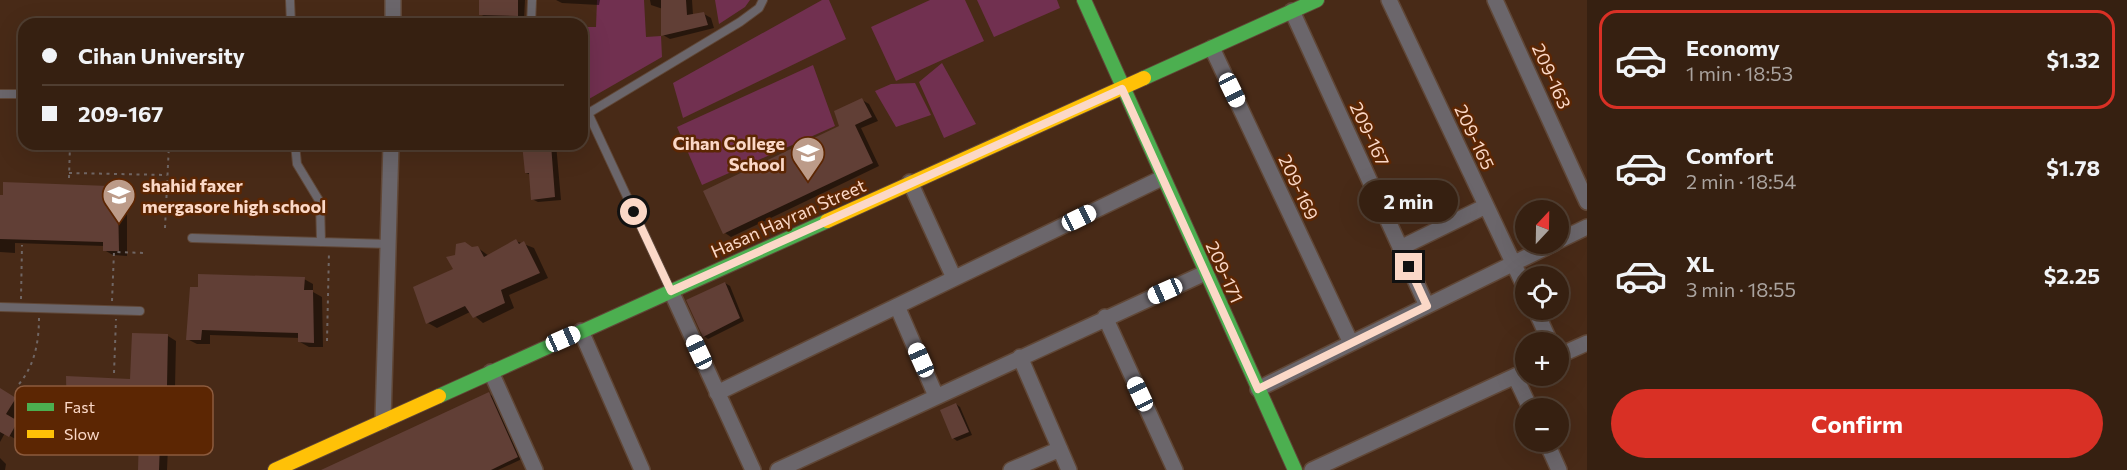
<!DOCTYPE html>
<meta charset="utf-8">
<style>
:root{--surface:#362011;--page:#412d1f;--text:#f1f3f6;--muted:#aaa39f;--line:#503e31;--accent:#d93025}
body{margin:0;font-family:Commissioner,sans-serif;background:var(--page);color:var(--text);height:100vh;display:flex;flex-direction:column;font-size:22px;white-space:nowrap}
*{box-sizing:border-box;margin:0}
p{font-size:20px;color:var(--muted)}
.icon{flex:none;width:33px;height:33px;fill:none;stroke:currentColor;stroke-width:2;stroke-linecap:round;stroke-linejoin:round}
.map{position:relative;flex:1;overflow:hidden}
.drawer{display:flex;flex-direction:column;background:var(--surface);width:540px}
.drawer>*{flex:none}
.guide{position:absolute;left:18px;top:18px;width:570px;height:132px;border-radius:18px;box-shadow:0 6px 24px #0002,0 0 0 2px var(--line);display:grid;align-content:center;height:132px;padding:0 24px;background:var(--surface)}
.needle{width:39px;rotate:22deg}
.controls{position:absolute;left:1515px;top:200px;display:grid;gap:12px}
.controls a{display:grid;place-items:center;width:54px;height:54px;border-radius:50%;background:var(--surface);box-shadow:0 6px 24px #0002,0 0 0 2px var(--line);font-size:30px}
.end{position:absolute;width:27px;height:27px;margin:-14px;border:8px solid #fbd8c7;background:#111;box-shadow:0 0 0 3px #111}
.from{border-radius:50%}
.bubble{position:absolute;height:42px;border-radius:21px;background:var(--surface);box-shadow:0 6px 24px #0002,0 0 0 2px var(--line);font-size:20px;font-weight:700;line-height:42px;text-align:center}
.car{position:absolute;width:18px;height:36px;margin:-18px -9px;border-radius:8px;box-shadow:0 0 4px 2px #0007;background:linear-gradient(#fff 24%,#345 0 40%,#fff 0 76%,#345 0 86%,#fff 0)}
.guide b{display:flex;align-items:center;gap:21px;height:57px;font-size:22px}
.guide b+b{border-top:2px solid var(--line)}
.guide i{width:15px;height:15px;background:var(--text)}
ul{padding:10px 0 0;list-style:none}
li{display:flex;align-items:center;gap:18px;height:99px;margin:0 12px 9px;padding:0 12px;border:3px solid transparent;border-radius:18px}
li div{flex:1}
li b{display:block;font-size:22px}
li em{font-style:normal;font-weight:700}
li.selected{border-color:var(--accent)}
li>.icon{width:54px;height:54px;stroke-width:1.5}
.action{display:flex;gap:12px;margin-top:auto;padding:12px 24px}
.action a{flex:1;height:69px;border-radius:36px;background:var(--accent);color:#fff;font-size:24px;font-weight:700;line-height:69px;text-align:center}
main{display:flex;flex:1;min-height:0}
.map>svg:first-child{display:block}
.green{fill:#713050}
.shadow{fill:#0007}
.building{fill:#613f36}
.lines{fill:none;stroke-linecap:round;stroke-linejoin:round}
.lane-casing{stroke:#604737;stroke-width:10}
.street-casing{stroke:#604737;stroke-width:18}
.fast-casing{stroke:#604737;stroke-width:16}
.slow-casing{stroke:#604737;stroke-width:16}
.path{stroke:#706664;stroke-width:2;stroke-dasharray:3 4.5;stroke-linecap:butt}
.lane{stroke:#6b666b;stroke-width:8}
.street{stroke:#6b666b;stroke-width:15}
.fast{stroke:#4caf50;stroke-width:14}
.slow{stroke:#ffc107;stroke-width:14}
.route{stroke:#fbd8c7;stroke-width:8}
.labels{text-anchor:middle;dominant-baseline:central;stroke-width:5;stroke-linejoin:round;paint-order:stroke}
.street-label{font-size:18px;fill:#fbd8c7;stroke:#5c2603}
.poi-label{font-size:18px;font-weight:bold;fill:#fbd8c7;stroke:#5c2603;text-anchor:end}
.key{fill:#5c2603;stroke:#8c5b3e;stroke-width:1.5}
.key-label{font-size:16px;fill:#fbd8c7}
</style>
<main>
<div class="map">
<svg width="1587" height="470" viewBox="0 0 1587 470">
<rect width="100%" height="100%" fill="#482a17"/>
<!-- green -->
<path class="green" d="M597,0H644L646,37L661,36L662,57L582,103V27H596Z
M715,0H750L745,7L719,24Z
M822,0H829L846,39L683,118L673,83Z
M930,0H965L984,41L896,81L871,27Z
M977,0H1057L1060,8L994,37Z
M942,63L976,124L944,138L919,82Z
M813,65L835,126L702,185L677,127Z
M915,83L931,115L896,127L875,91L891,84Z"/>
<!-- shadow -->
<path class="shadow" d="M481,0H525L524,19L487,18L480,14Z
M556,0H600L599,5L562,3Z
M650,0H692L693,15L704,14L711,18L714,28L670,39L663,35V9L651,5Z
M862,100L869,104L878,121L861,128L879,166L731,237L725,233L841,127Z
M524,144H556L561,200L538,202L532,199L531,175L526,173Z
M109,187L118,193V200L127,205V256L113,255L104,250V246L15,243V253L0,252V197Z
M516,241L534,248L548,278L509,295L514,308L483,323L470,312L437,328L428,323L455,269L473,248H478L489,256Z
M304,279L313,284V292L322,297L323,347H309L300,342V338L210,335V344H197L187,339L191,288Z
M725,283L730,286L744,321L708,339L704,336L688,300Z
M168,336L176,341L175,387L184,388L192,392L191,447H168L167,470H140L146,417L130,416L129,426H116L107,421V415L91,414V425H77L69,420L67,378L132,380Z
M0,390L23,404L13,420L25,427L17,440L5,433L0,442Z
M489,394L494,397L522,459L498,470H327Z
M956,404L960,407L972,435L957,441L953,438Z
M0,458L6,464L5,470H0Z"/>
<!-- building -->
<path class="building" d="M479,0H518V16L479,15Z
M661,0H686L687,15L704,12L708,25L661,36Z
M862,98L872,117L855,125L873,163L723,234L703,191L839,126L834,111Z
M522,144H551L555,197L531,200L529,173H525Z
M3,182L109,186V198L118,199L119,251H103V242L0,239V195H3Z
M516,239L519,244L524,241L540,273L501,290L505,303L473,318L465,306L426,324L413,287L453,269L446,257L455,255L456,244L465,242L472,247L478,246L484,257Z
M198,274L305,277L304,290H313L314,343L298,342V333L202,330L201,340H186L190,287H198Z
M725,282L740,318L703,337L686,300Z
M132,333L168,334L167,386H184L183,443H160L159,470H138L139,436H144L145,413L122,412L121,423L106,422V411L83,410V422L67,421L66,376L130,379Z
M0,388L16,398L6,414L18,421L9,437L0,432Z
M489,392L518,457L491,470H321Z
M956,403L969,432L952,439L940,410Z"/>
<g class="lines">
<!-- lane casing -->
<g class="lane-casing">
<path id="lane" d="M290,0L291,24
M531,24L532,0
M0,94H24
M588,113L670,289
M582,117L740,22L759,8L763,0
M295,144L297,164L320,202L321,242
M192,238L389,244
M0,307L140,311"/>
</g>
<!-- street casing -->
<g class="street-casing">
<path id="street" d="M1389,0L1526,290
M1495,0L1587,202
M1292,11L1427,306
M393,24V0
M1212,48L1351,343
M910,182L954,278
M1558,241L1587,227
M1400,248L1486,206
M671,291L753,470
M897,306L936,396
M1535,309L1550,342
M1105,317L1175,470
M581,331L642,470
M1558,356L1587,343
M1020,357L1069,470
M491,372L535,470
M1515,376L1530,408
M1258,389L1555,243
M717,393L1162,178
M383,421L391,144
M1546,441L1559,470
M778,470L1205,273
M1011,470L1060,449
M1312,470L1526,371"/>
</g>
<!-- fast casing -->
<g class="fast-casing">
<path id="fast" d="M1084,0L1295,470
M1144,78L1317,0
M439,396L827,221"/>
</g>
<!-- slow casing -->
<g class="slow-casing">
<path id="slow" d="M827,221L1144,78
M275,470L439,396"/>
</g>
<!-- path -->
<path class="path" d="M69,173L167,175
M69,178L70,144
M165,228L169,144
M21,299L22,245
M112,301L114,252L144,253
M327,341L329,251
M114,373L116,319
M19,384C35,365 39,341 39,317"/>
<!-- lane -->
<use href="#lane" class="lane"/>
<!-- street -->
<use href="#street" class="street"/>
<!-- fast -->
<use href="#fast" class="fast"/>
<!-- slow -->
<use href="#slow" class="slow"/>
</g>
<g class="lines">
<!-- route -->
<path class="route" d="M634,212L671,291L1122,89L1258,389L1427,306L1409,267"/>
</g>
<!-- icons -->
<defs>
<g id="school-pin" transform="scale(1.725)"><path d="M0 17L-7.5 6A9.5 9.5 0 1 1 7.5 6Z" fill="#bc9b89" stroke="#5c2603"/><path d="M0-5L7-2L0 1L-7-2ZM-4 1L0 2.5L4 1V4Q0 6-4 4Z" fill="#fff"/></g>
</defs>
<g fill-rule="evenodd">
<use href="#school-pin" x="808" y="153"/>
<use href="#school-pin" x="119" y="195"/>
</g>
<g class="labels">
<!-- street labels -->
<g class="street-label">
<text transform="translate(1552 76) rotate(66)">209-163</text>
<text transform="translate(1370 134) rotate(65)">209-167</text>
<text transform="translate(1475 137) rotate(65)">209-165</text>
<text transform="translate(1299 187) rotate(65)">209-169</text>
<text transform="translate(788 218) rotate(-24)">Hasan Hayran Street</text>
<text transform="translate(1225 272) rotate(66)">209-171</text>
</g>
<!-- poi labels -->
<g class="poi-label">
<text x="785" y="143">Cihan College<tspan x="785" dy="21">School</tspan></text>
<text x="142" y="185" text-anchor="start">shahid faxer<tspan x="142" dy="21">mergasore high school</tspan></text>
</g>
</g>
<!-- legend -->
<rect x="15" y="386" width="198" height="69" rx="9" class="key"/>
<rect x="27" y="403" width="27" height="8" fill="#4caf50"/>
<rect x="27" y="430" width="27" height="8" fill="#ffc107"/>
<g class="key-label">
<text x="64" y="413">Fast</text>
<text x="64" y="440">Slow</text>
</g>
</svg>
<div class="controls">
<a><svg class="needle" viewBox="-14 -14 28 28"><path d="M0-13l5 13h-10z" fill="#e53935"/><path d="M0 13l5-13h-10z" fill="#aaa39f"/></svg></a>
<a><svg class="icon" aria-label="locate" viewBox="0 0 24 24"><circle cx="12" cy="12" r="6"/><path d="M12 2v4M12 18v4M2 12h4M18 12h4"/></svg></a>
<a>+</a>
<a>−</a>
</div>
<i class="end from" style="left:634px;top:212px"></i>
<i class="end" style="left:1409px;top:267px"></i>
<div class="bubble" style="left:1359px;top:180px;width:99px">2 min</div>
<i class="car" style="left:1232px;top:90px;rotate:154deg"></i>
<i class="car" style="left:1079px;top:218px;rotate:64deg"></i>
<i class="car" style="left:1165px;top:291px;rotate:246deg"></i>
<i class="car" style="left:563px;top:339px;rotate:66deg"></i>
<i class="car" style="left:699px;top:352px;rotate:335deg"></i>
<i class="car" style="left:921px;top:360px;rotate:336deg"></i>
<i class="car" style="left:1140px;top:394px;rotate:335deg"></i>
<div class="guide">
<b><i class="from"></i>Cihan University</b>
<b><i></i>209-167</b>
</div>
</div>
<section class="drawer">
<ul>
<li class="selected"><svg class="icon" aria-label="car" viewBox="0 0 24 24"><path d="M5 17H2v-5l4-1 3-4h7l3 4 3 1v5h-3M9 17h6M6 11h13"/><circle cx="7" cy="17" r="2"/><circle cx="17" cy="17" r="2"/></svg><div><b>Economy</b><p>1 min · 18:53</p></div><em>$1.32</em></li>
<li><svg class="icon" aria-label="car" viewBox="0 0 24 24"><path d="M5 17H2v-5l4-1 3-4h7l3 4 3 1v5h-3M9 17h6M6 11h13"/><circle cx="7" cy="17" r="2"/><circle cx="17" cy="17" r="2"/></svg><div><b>Comfort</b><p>2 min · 18:54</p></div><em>$1.78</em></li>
<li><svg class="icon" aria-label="car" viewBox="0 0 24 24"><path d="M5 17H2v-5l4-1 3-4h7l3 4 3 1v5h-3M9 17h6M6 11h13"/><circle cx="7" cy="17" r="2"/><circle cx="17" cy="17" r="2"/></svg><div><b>XL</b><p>3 min · 18:55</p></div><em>$2.25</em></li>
</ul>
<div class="action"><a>Confirm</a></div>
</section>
</main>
